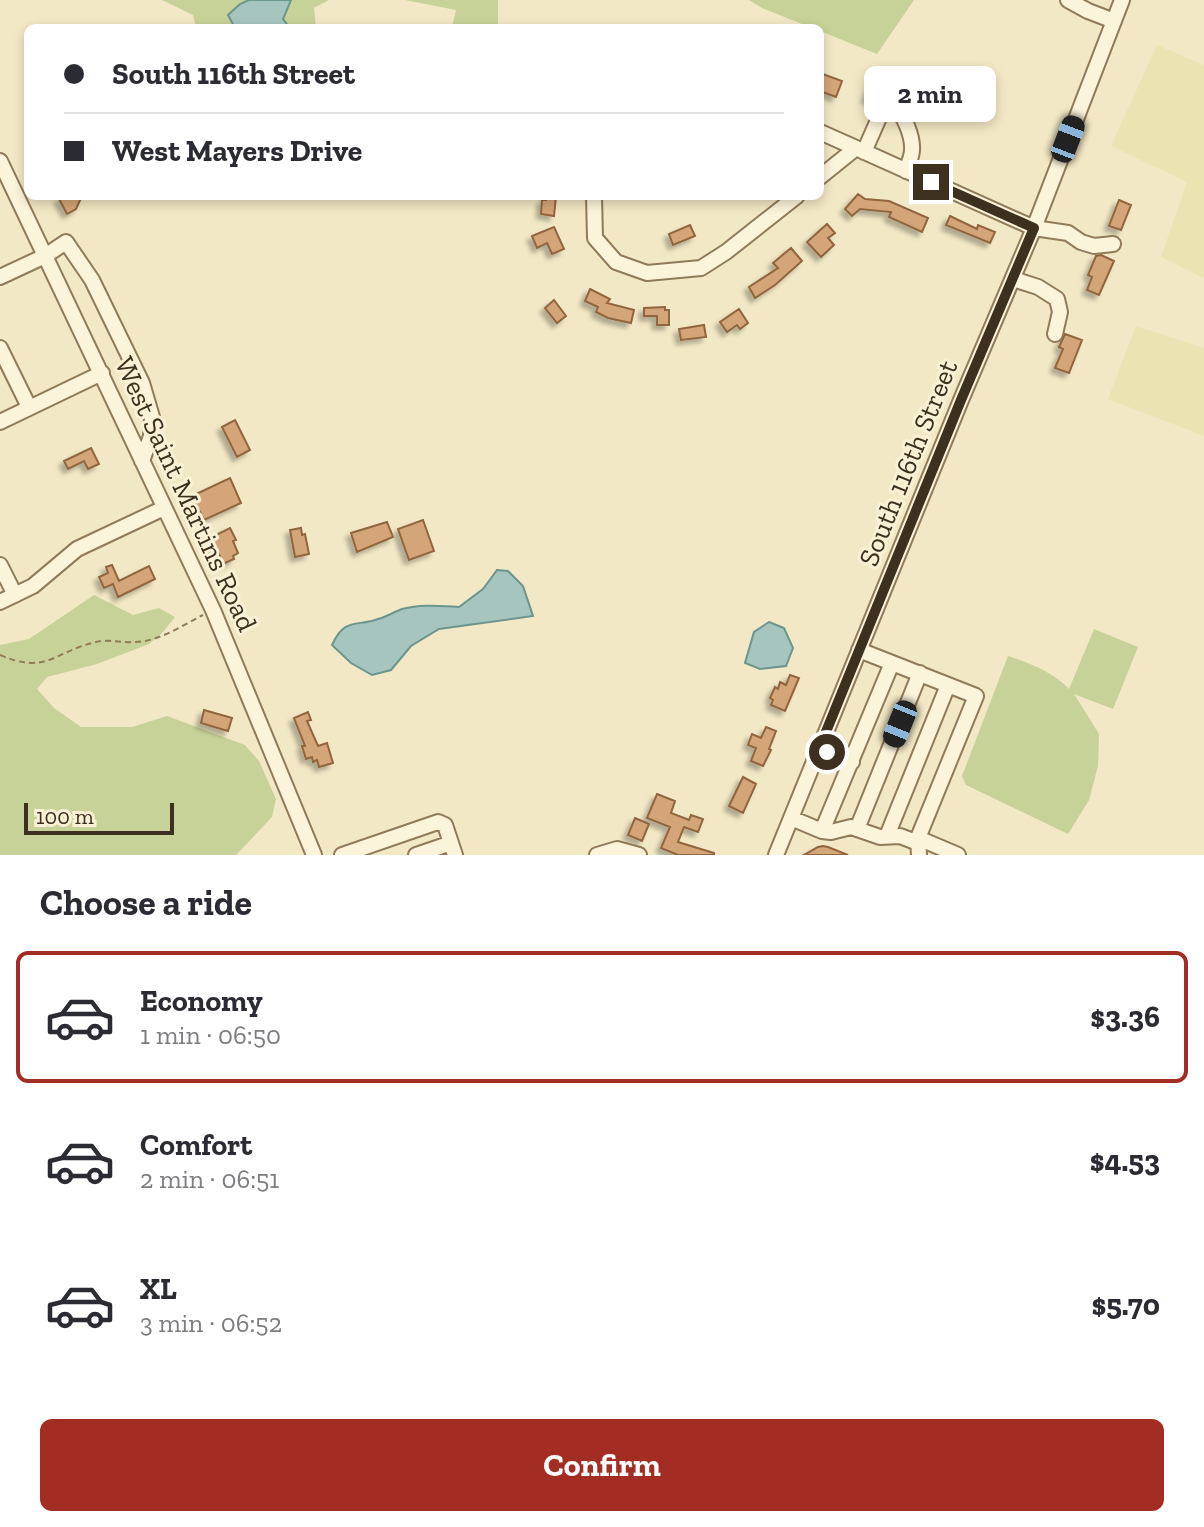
<!DOCTYPE html>
<meta charset="utf-8">
<style>
:root{--surface:#fff;--page:#f7f7f7;--text:#2b2b33;--muted:#7c7c81;--line:#e1e1e2;--accent:#a42d23}
body{margin:0;font-family:"Zilla Slab",serif;background:var(--page);color:var(--text);height:100vh;display:flex;flex-direction:column;font-size:30px;white-space:nowrap}
*{box-sizing:border-box;margin:0}
p{font-size:26px;color:var(--muted)}
.icon{flex:none;width:44px;height:44px;fill:none;stroke:currentColor;stroke-width:2;stroke-linecap:round;stroke-linejoin:round}
.map{position:relative;height:855px;overflow:hidden}
.details{display:flex;flex-direction:column;background:var(--surface);flex:1}
.details>*{flex:none}
.banner{position:absolute;left:24px;top:24px;width:800px;height:176px;border-radius:12px;box-shadow:0 4px 12px #0003;display:grid;align-content:center;height:176px;padding:0 40px;background:var(--surface)}
.scale{position:absolute;left:24px;bottom:20px;width:150px;box-sizing:border-box;padding-left:8px;border:4px solid #3e301e;border-top:0;font-size:22px;line-height:28px;white-space:nowrap;color:#3e301e;-webkit-text-stroke:6px #f9f1d6;paint-order:stroke}
.end{position:absolute;width:36px;height:36px;margin:-18px;border:10px solid #3e301e;background:#fff;box-shadow:0 0 0 4px #fff}
.from{border-radius:50%}
.bubble{position:absolute;height:56px;border-radius:12px;background:var(--surface);box-shadow:0 4px 12px #0003;font-size:26px;font-weight:700;line-height:56px;text-align:center}
.car{position:absolute;width:24px;height:48px;margin:-24px -12px;border-radius:10px;box-shadow:0 0 6px 2px #0007;background:linear-gradient(#222 24%,#8ab4d8 0 40%,#222 0 76%,#8ab4d8 0 86%,#222 0)}
.banner b{display:flex;align-items:center;gap:28px;height:76px;font-size:30px}
.banner b+b{border-top:2px solid var(--line)}
.banner i{width:20px;height:20px;background:var(--text)}
ul{padding:0;list-style:none}
li{display:flex;align-items:center;gap:24px;height:132px;margin:0 16px 12px;padding:0 24px;border:4px solid transparent;border-radius:12px}
li div{flex:1}
li b{display:block;font-size:30px}
li em{font-style:normal;font-weight:700}
li.active{border-color:var(--accent)}
li>.icon{width:72px;height:72px;stroke-width:1.5}
h2{padding:0 40px;font-size:36px;line-height:96px}
.primary-button{display:flex;gap:16px;margin-top:auto;padding:16px 40px}
.primary-button a{flex:1;height:92px;border-radius:12px;background:var(--accent);color:#fff;font-size:32px;font-weight:700;line-height:92px;text-align:center}
.map>svg:first-child{display:block}
.farmland{fill:#e9e4b2}
.green{fill:#c6d297}
.water{fill:#a7c5bf;stroke:#6c958e;stroke-width:2}
.building{fill:#d4a578;stroke:#91653c;stroke-width:2;filter:url(#shadow)}
.lines{fill:none;stroke-linecap:round;stroke-linejoin:round}
.minor-casing{stroke:#907a59;stroke-width:18}
.path{stroke:#907a59;stroke-width:2;stroke-dasharray:6 4;stroke-linecap:butt}
.minor{stroke:#fcf4da;stroke-width:14}
.route{stroke:#3e301e;stroke-width:10}
.labels{text-anchor:middle;dominant-baseline:central;stroke-width:6;stroke-linejoin:round;paint-order:stroke}
.street-label{font-size:28px;fill:#3e301e;stroke:#f9f1d6}
</style>
<div class="map">
<svg width="1204" height="855" viewBox="0 0 1204 855">
<defs>
<filter id="shadow"><feDropShadow dx="-4.5" dy="4.5" stdDeviation="2" flood-color="#0004"/></filter>
</defs>
<rect width="100%" height="100%" fill="#f2e8c5"/>
<!-- farmland -->
<path class="farmland" d="M1157,45L1204,65V278L1161,257L1187,182L1111,146Z
M1136,326L1204,348V436L1108,399Z"/>
<!-- green -->
<path class="green" d="M162,0H329L314,8L316,28H196L193,15Z
M405,0H498V28H452L456,10Z
M749,0H914L877,54L820,31V28H812L762,8Z
M94,595L133,615L159,608L175,617L163,632L149,644L97,664L47,677L37,689L54,708L81,727H132L167,716L245,745L259,761L276,799L272,817L236,855H0V645L29,639Z
M1094,629L1138,647L1113,709L1074,694L1099,734L1098,766L1089,800L1068,834L966,785L962,776L1008,656C1030,663 1053,672 1069,689Z"/>
<!-- water -->
<path class="water" d="M249,0H291L283,19L290,28H235L228,15L240,4Z
M497,570L508,571L523,586L533,616L439,629L411,646L391,670L372,675L351,663L332,645C345,617 356,627 378,619C386,617 394,612 402,609C421,604 440,606 459,607L483,589Z
M769,622L784,628L793,648L786,666L760,669L745,663L754,632Z"/>
<!-- building -->
<path class="building" d="M820,73L842,81L836,97L820,91Z
M873,81L882,85L879,90L885,93L884,97L876,103L866,98Z
M906,94L925,102L919,117L913,115L903,101Z
M858,194L865,199L889,201L928,218L922,232L889,217L891,212L860,209L852,216L845,209Z
M65,196H82L76,209L67,214L59,199Z
M546,196H556L554,216L541,214L542,200H546Z
M1119,200L1131,205L1121,230L1109,226Z
M950,216L977,229L978,225L995,232L990,243L946,225Z
M827,224L835,233L828,238L834,245L821,257L807,242Z
M690,225L695,236L673,245L669,234Z
M554,227L564,249L552,254L547,243L537,248L532,236Z
M791,248L802,261L775,285L755,298L749,287L778,268L773,263Z
M1101,255L1114,261L1099,295L1087,290L1092,277L1088,275L1096,256Z
M590,289L610,299L607,303L634,310L631,323L608,318L596,312L598,307L585,301Z
M554,300L566,316L557,323L545,308Z
M665,307V310H669V325H657V316H644V308Z
M739,309L748,323L740,329L737,325L727,332L720,322Z
M704,325L706,337L681,340L679,329Z
M1065,334L1082,340L1069,373L1055,368L1063,349L1059,347Z
M235,420L250,450L237,457L222,427Z
M91,448L99,464L88,469L84,461L68,469L64,461Z
M230,478L241,503L204,520L192,496Z
M423,520L434,551L409,560L398,529Z
M387,522L393,537L357,552L351,533Z
M230,528L236,540L233,541L238,553L233,556L234,559L223,564L217,549L214,550L208,539Z
M301,528L302,535L305,534L309,554L295,557L290,530Z
M112,565L119,581L149,566L155,579L118,597L113,584L104,588L99,577L108,573L106,567Z
M790,675L799,678L785,711L771,705L773,700L770,698L775,687L778,689L780,682L786,685Z
M204,710L232,718L228,731L201,723Z
M308,712L311,720L307,721L318,746L327,743L333,763L319,767L317,760L313,762L312,757L306,759L302,746H305L294,718Z
M766,727L776,731L769,749L771,750L763,766L751,761L756,748L748,745L752,734L761,738Z
M743,777L756,784L743,813L729,806Z
M657,794L675,801L671,813L689,820L691,815L703,819L698,832L684,827L678,842L714,853V855H678L661,848L670,827L647,818Z
M635,818L649,824L642,841L628,835Z
M823,846L828,847L848,855H804L818,847Z"/>
<g class="lines">
<!-- minor casing -->
<g class="minor-casing">
<path id="minor" d="M1068,0L1088,11L1114,21
M820,132L856,148L820,177
M856,148L1034,228L1068,233L1081,242L1094,246L1113,244
M864,152L882,111L885,107L894,106C904,114 913,137 912,150C912,157 908,164 906,171
M0,161L213,610L314,855
M594,196L595,238L616,262L647,273L701,268L726,252L797,196
M0,277L45,256L66,242L92,280L142,383L152,417L151,436L142,461
M1013,279L1038,287L1057,299L1060,312L1055,334
M0,348L29,407
M0,422L102,373
M0,565L15,595
M0,602L33,586L77,549L164,508
M819,749L852,762
M791,818L822,831L831,832L851,827L880,837L900,836L913,841L918,838L976,696L859,650
M857,829L920,673
M822,831L892,663
M887,836L948,685
M342,855L438,822L445,825L455,855
M416,855L451,843
M597,855L617,849L639,855
M776,855L961,400L1034,228L1122,0
M919,855L918,838L958,855"/>
</g>
<!-- path -->
<path class="path" d="M0,655C47,675 53,652 96,642C108,639 121,643 133,642C159,642 181,626 203,615"/>
<!-- minor -->
<use href="#minor" class="minor"/>
</g>
<g class="lines">
<!-- route -->
<path class="route" d="M827,752L819,749L961,400L1034,228L931,182"/>
</g>
<g class="labels">
<!-- street labels -->
<g class="street-label">
<text transform="translate(908 463) rotate(-68)">South 116th Street</text>
<text transform="translate(186 494) rotate(65)">West Saint Martins Road</text>
</g>
</g>
</svg>
<div class="scale">100 m</div>
<i class="end from" style="left:827px;top:752px"></i>
<i class="end" style="left:931px;top:182px"></i>
<div class="bubble" style="left:864px;top:66px;width:132px">2 min</div>
<i class="car" style="left:1068px;top:139px;rotate:21deg"></i>
<i class="car" style="left:900px;top:724px;rotate:202deg"></i>
<div class="banner">
<b><i class="from"></i>South 116th Street</b>
<b><i></i>West Mayers Drive</b>
</div>
</div>
<section class="details">
<h2>Choose a ride</h2>
<ul>
<li class="active"><svg class="icon" aria-label="car" viewBox="0 0 24 24"><path d="M5 17H2v-5l4-1 3-4h7l3 4 3 1v5h-3M9 17h6M6 11h13"/><circle cx="7" cy="17" r="2"/><circle cx="17" cy="17" r="2"/></svg><div><b>Economy</b><p>1 min · 06:50</p></div><em>$3.36</em></li>
<li><svg class="icon" aria-label="car" viewBox="0 0 24 24"><path d="M5 17H2v-5l4-1 3-4h7l3 4 3 1v5h-3M9 17h6M6 11h13"/><circle cx="7" cy="17" r="2"/><circle cx="17" cy="17" r="2"/></svg><div><b>Comfort</b><p>2 min · 06:51</p></div><em>$4.53</em></li>
<li><svg class="icon" aria-label="car" viewBox="0 0 24 24"><path d="M5 17H2v-5l4-1 3-4h7l3 4 3 1v5h-3M9 17h6M6 11h13"/><circle cx="7" cy="17" r="2"/><circle cx="17" cy="17" r="2"/></svg><div><b>XL</b><p>3 min · 06:52</p></div><em>$5.70</em></li>
</ul>
<div class="primary-button"><a>Confirm</a></div>
</section>
